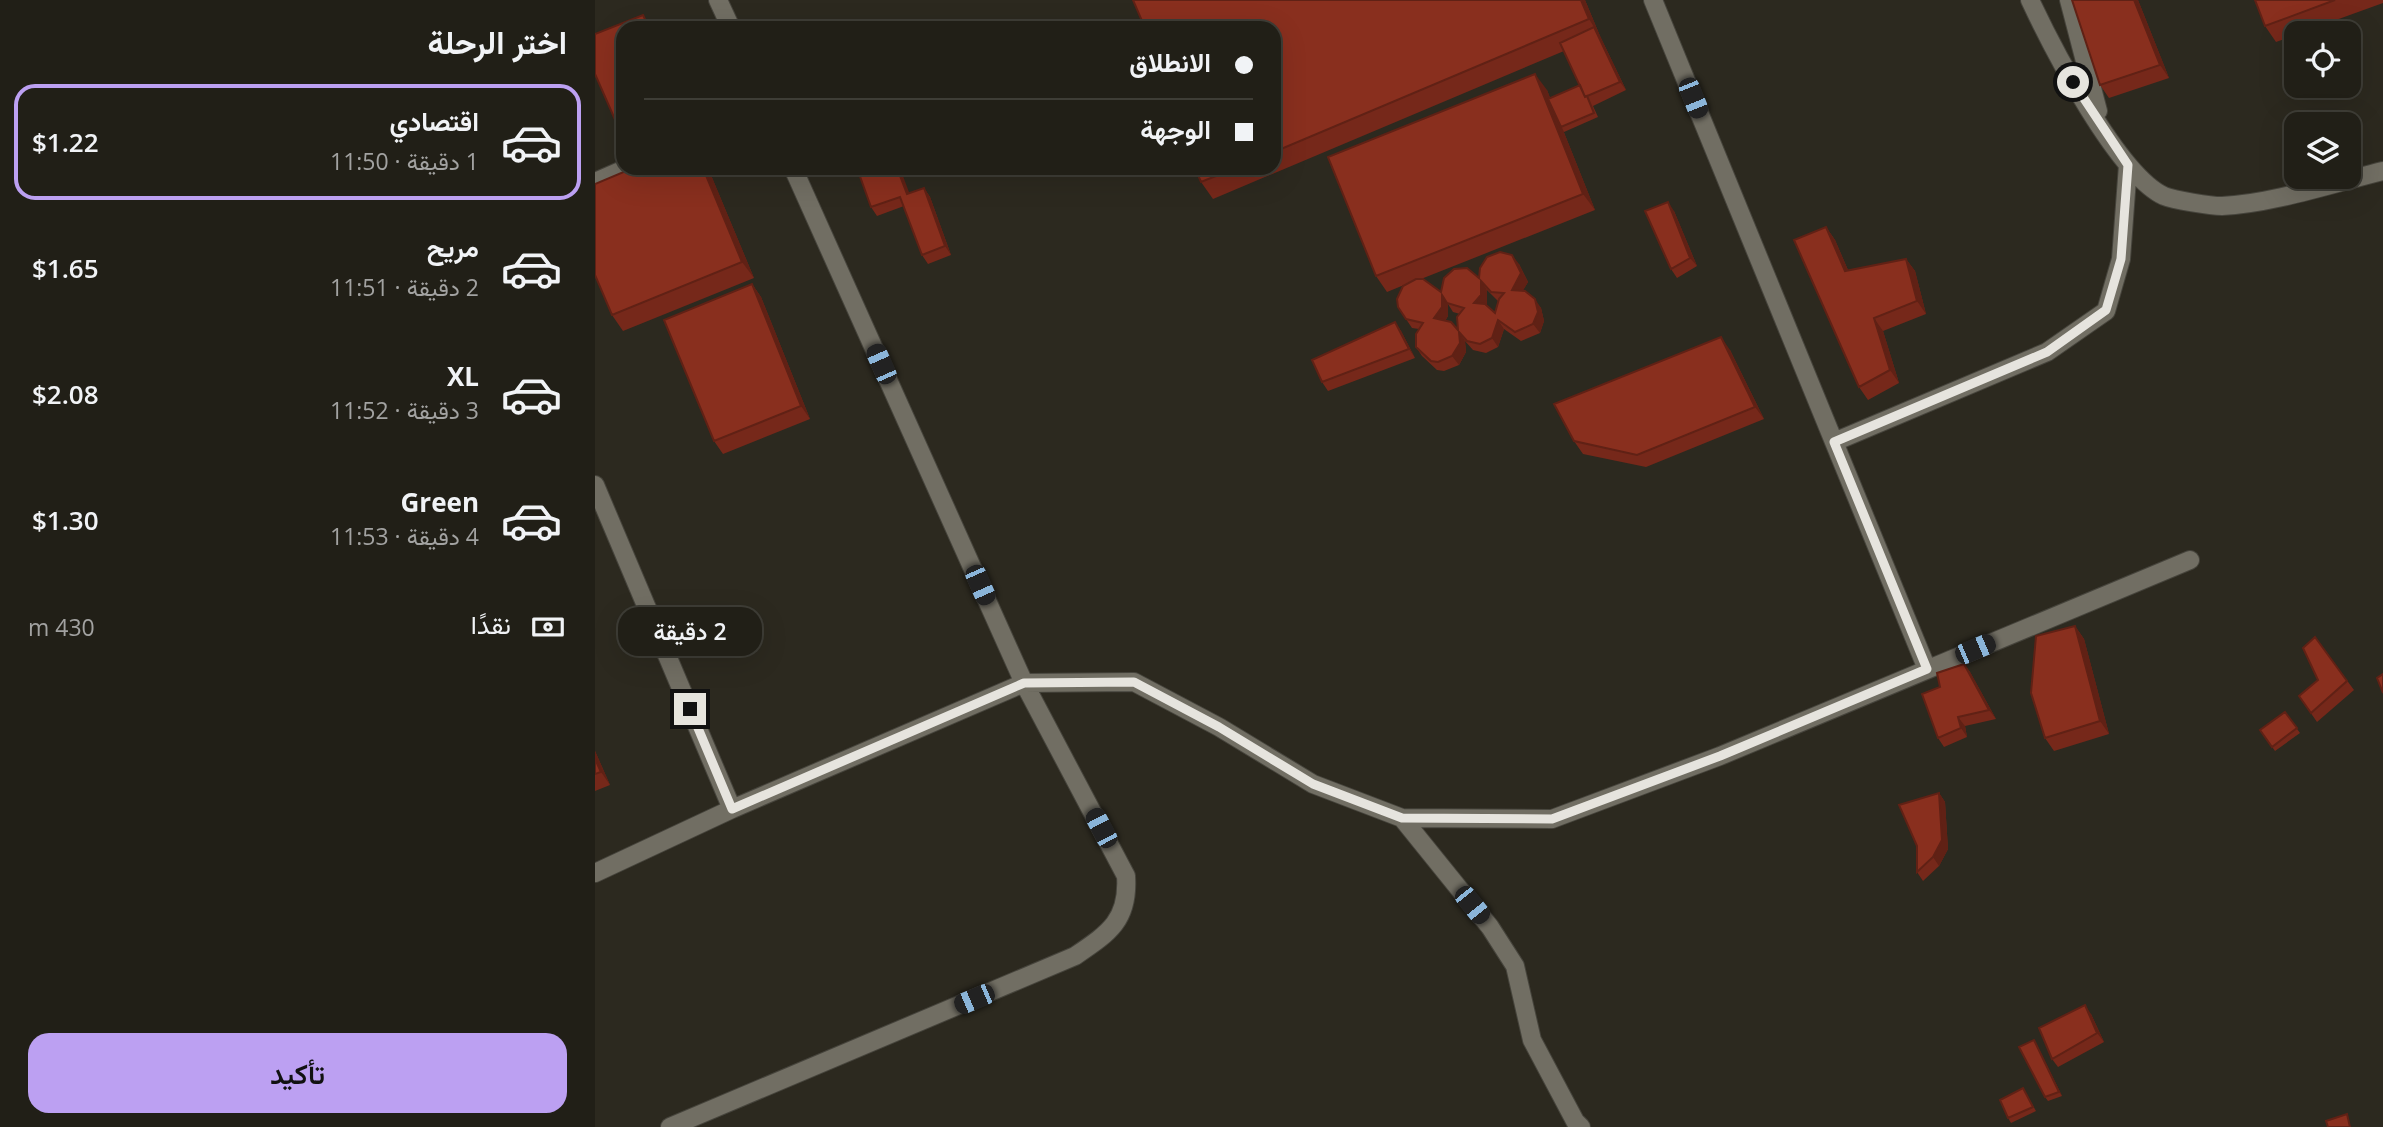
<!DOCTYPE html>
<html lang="ar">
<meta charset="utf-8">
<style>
:root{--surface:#211f17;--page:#292720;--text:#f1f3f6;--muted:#a2a2a1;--line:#3e3d36;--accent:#bca0f2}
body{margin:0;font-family:"Open Sans",Vazirmatn,sans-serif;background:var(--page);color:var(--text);direction:rtl;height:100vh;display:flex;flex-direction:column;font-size:26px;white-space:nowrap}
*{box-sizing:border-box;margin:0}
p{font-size:23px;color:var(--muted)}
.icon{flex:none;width:38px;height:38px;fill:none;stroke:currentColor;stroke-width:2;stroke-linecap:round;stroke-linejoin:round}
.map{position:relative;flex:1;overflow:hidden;direction:ltr}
.side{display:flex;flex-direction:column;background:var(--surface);width:595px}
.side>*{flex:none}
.banner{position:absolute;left:21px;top:21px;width:665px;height:154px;border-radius:21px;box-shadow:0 7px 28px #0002,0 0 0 2px var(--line);direction:rtl;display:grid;align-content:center;height:154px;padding:0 28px;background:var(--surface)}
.controls{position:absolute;left:1689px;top:21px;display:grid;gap:14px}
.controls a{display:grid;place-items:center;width:77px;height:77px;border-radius:14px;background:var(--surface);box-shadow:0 7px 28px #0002,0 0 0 2px var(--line);font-size:35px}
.end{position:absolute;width:32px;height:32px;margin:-16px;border:9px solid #e6e4de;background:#111;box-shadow:0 0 0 4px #111}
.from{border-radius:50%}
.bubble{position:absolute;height:49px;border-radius:21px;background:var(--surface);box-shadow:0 7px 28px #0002,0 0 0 2px var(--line);font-size:23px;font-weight:600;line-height:49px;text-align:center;direction:rtl}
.car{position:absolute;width:21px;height:42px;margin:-21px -10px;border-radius:9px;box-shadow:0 0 5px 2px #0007;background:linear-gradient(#222 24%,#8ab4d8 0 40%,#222 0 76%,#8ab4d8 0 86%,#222 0)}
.banner b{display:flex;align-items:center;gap:24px;height:66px;font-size:26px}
.banner b+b{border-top:2px solid var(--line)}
.banner i{width:18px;height:18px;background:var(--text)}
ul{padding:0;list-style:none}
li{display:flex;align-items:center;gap:21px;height:116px;margin:0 14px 10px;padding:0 14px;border:4px solid transparent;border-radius:21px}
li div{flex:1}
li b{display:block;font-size:26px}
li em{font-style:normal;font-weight:600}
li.on{border-color:var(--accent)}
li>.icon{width:63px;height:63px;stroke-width:1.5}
h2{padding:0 28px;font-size:32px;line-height:84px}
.pay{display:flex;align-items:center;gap:18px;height:77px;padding:0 28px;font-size:26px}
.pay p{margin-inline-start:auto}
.primary-button{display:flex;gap:14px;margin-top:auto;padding:14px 28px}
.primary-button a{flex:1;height:80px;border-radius:21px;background:var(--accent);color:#111;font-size:28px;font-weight:600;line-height:80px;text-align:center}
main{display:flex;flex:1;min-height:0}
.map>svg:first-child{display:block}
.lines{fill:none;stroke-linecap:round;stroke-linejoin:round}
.minor-casing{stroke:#46443c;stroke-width:20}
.minor{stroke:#716e63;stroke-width:18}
.wall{fill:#76281a;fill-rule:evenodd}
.shaded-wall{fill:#602115}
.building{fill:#892f1e;stroke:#602115;stroke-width:2;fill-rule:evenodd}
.route{stroke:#e6e4de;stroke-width:9}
</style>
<main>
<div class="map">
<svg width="1788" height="1127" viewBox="0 0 1788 1127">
<rect width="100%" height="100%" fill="#2c291f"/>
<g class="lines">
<!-- minor casing -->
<g class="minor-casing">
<path id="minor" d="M123,0L136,28
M1058,0L1332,669
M1435,0C1457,47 1523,175 1569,196C1579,200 1615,206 1627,206C1676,204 1739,183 1788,171
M1474,0L1503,111
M0,182L32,168
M1239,442L1452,352L1511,311L1526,259L1533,165
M0,485L137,809
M807,818L895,927L920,966L937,1040L980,1121L986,1127
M0,873L137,809L429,683L539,682L624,727L718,784L807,818L957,819L1125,756L1595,560
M75,1127L480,956C514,933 534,920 531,876L429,683L198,168"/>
</g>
<!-- minor -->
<use href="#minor" class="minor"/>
</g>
<!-- wall -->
<path class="wall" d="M538,0H990L1005,36L1031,90L998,106L1003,117L969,132L968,130L1000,210L826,279L846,292L924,264L933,282L928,290L946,308L949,321L945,333L926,341L909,329L903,347L891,353L878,350L870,341L871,352L864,365L849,371L842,370L827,356L821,347L824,329L817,328L803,307L809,285L792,292L781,276L952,90L955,98L985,85L969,51L618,199L606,182L600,168H679V28ZM892,290L903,301L900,313L891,305L892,304ZM853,304L858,312L865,314L863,330L850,321L853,316Z
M1477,0H1543L1574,78L1514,98L1505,85Z
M1660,0H1788V3L1705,33H1701V35L1681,42L1670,26Z
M38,168H113L159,278L28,331L17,315Z
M329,188L335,197L356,255L333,264L327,255L309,206L282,216L276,207Z
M1079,211L1102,266L1082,278L1076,269Z
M1231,227L1240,240L1253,270L1311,259L1320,271L1331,314L1288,331L1304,383L1273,400L1264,387Z
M157,284L166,297L215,419L128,454L119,441Z
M800,322L806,331L820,358L733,391L727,382Z
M1135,350L1169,419L1051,467L988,454L979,441Z
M1480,626L1489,639L1514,734L1459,751L1450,738Z
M1720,637L1759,690L1722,722L1704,696L1723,680Z
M1369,664L1375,672L1401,719L1370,726L1372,737L1349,747L1343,738L1345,687Z
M1690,712L1705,733L1680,751L1665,730Z
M0,751L15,785L0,791Z
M1344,793L1350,802L1353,849L1344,866L1328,881L1322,872Z
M1496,1014L1509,1042L1463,1067L1457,1059Z
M1439,1040L1467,1096L1453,1101L1450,1097Z
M1428,1088L1441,1111L1416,1123L1413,1118Z"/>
<!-- shaded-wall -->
<path class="shaded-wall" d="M986,0H990L1005,36L1031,90L1025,82L999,27L994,19Z
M1539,0H1543L1574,78L1565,65Z
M940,74L952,90L1000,210L988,194Z
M108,168H113L159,278L147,262Z
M302,168H305L318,203L312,194Z
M329,188L335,197L356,255L350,246Z
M1073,202L1079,211L1102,266L1095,258Z
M1231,227L1240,240L1259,284L1250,271Z
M917,255L924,264L933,282L923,299L917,290Z
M1311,259L1320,271L1331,314L1322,301Z
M886,281L892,290V304L885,312L879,303Z
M157,284L166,297L215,419L206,406Z
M847,295L853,304V316L846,327L839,318Z
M940,299L946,308L949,321L945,333L938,324Z
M1279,318L1288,331L1304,383L1295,370Z
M903,320L909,329L903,347L897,338Z
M800,322L806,331L820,358L814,349Z
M864,332L870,341L871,352L864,365L857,356Z
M1126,337L1135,350L1169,419L1160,407Z
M1480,626L1489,639L1514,734L1505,721Z
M1369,664L1375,672L1401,719L1394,710Z
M1363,717L1370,726L1372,737L1366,728Z
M0,751L15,785L6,772L0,759Z
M1344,793L1350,802L1353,849L1344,866L1338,857Z
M1490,1005L1496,1014L1509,1042L1502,1033Z
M1439,1040L1442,1045L1467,1096L1464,1092Z"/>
<!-- building -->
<path class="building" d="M538,0H986L994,19L679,152V28H550Z
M1477,0H1539L1565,65L1505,85Z
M1660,0H1740L1670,26Z
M48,15L54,28H28V129L25,131L0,74V34Z
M281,23L283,28H270Z
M999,27L1025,82L990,97L965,43Z
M940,74L988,194L781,276L733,157Z
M985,85L990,97L992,96L999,113L966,127L953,99Z
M38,168H108L147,262L17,315L0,275V184Z
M262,168H302L312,194L329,188L350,246L327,255L305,197L276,207Z
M600,168H641L606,182Z
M1073,202L1095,258L1076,269L1050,211Z
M1231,227L1250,271L1311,259L1322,301L1279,318L1295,370L1264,387L1199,240Z
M905,252L917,255L926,273L917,290L930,291L940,299L943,312L938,324L920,332L903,320L897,338L885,344L872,341L864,332L865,343L857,356L843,362L836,361L821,347V334L828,323L811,319L803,307L802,299L808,286L821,279H828L846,292L849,278L859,269L872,268L884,278L885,268L892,257ZM886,281L896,292L909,293L904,299L900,313L890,304L879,303L886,295ZM847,295L852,303L869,308L862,317L863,330L856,322L839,318L847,307Z
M157,284L206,406L119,441L69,320Z
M800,322L814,349L727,382L717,360Z
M1126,337L1160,407L1042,455L979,441L959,404Z
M1480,626L1505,721L1450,738L1436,693L1441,636Z
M1720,637L1752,681L1716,713L1704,696L1723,680L1708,648Z
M1369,664L1394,710L1363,717L1366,728L1343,738L1327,694L1345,687L1342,673Z
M1788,674V693L1782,678Z
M1690,712L1702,728L1677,747L1665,730Z
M0,759L6,772L0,774Z
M1344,793L1347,840L1338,857L1322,872V846L1304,805Z
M1490,1005L1502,1033L1457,1059L1444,1028Z
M1439,1040L1464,1092L1450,1097L1424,1047Z
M1428,1088L1438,1107L1413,1118L1405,1100Z
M1752,1114L1755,1127H1733L1731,1121Z"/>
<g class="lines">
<!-- route -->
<path class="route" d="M95,709L137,809L429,683L539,682L624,727L718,784L807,818L957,819L1125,756L1332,669L1239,442L1452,352L1511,310L1526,259L1533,165L1478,82"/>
</g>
</svg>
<div class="controls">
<a><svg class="icon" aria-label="locate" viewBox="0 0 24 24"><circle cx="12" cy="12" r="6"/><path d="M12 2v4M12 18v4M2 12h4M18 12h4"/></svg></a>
<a><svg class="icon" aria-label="layers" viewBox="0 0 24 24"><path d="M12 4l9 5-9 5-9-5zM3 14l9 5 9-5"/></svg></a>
</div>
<i class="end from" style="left:1478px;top:82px"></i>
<i class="end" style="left:95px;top:709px"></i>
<div class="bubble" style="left:23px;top:607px;width:144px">2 دقيقة</div>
<i class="car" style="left:1098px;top:98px;rotate:158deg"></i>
<i class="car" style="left:286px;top:364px;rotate:336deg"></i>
<i class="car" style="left:385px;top:585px;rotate:156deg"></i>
<i class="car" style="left:1380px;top:649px;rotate:67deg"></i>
<i class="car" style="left:506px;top:828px;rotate:332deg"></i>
<i class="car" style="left:877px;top:905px;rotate:141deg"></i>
<i class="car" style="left:379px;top:999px;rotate:247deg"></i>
<div class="banner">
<b><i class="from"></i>الانطلاق</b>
<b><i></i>الوجهة</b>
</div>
</div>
<section class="side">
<h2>اختر الرحلة</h2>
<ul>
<li class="on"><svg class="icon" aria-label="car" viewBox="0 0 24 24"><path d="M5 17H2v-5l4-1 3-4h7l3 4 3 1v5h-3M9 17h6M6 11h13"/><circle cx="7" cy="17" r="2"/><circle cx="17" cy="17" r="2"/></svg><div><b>اقتصادي</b><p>1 دقيقة · 11:50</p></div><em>$1.22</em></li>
<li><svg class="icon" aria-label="car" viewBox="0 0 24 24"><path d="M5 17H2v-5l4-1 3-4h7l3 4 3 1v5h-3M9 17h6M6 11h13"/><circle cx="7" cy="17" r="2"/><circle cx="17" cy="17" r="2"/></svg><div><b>مريح</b><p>2 دقيقة · 11:51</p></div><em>$1.65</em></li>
<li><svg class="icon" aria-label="car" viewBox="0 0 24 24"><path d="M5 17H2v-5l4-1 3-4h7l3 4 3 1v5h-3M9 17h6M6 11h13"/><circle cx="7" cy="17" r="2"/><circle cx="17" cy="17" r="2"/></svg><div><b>XL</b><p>3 دقيقة · 11:52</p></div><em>$2.08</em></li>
<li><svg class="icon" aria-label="car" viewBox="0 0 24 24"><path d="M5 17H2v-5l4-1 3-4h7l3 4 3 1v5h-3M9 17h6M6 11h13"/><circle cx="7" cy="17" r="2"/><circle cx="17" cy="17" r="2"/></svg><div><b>Green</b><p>4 دقيقة · 11:53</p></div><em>$1.30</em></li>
</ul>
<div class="pay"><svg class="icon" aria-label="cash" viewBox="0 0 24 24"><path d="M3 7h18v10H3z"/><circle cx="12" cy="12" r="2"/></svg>نقدًا<p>430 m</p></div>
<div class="primary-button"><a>تأكيد</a></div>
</section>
</main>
